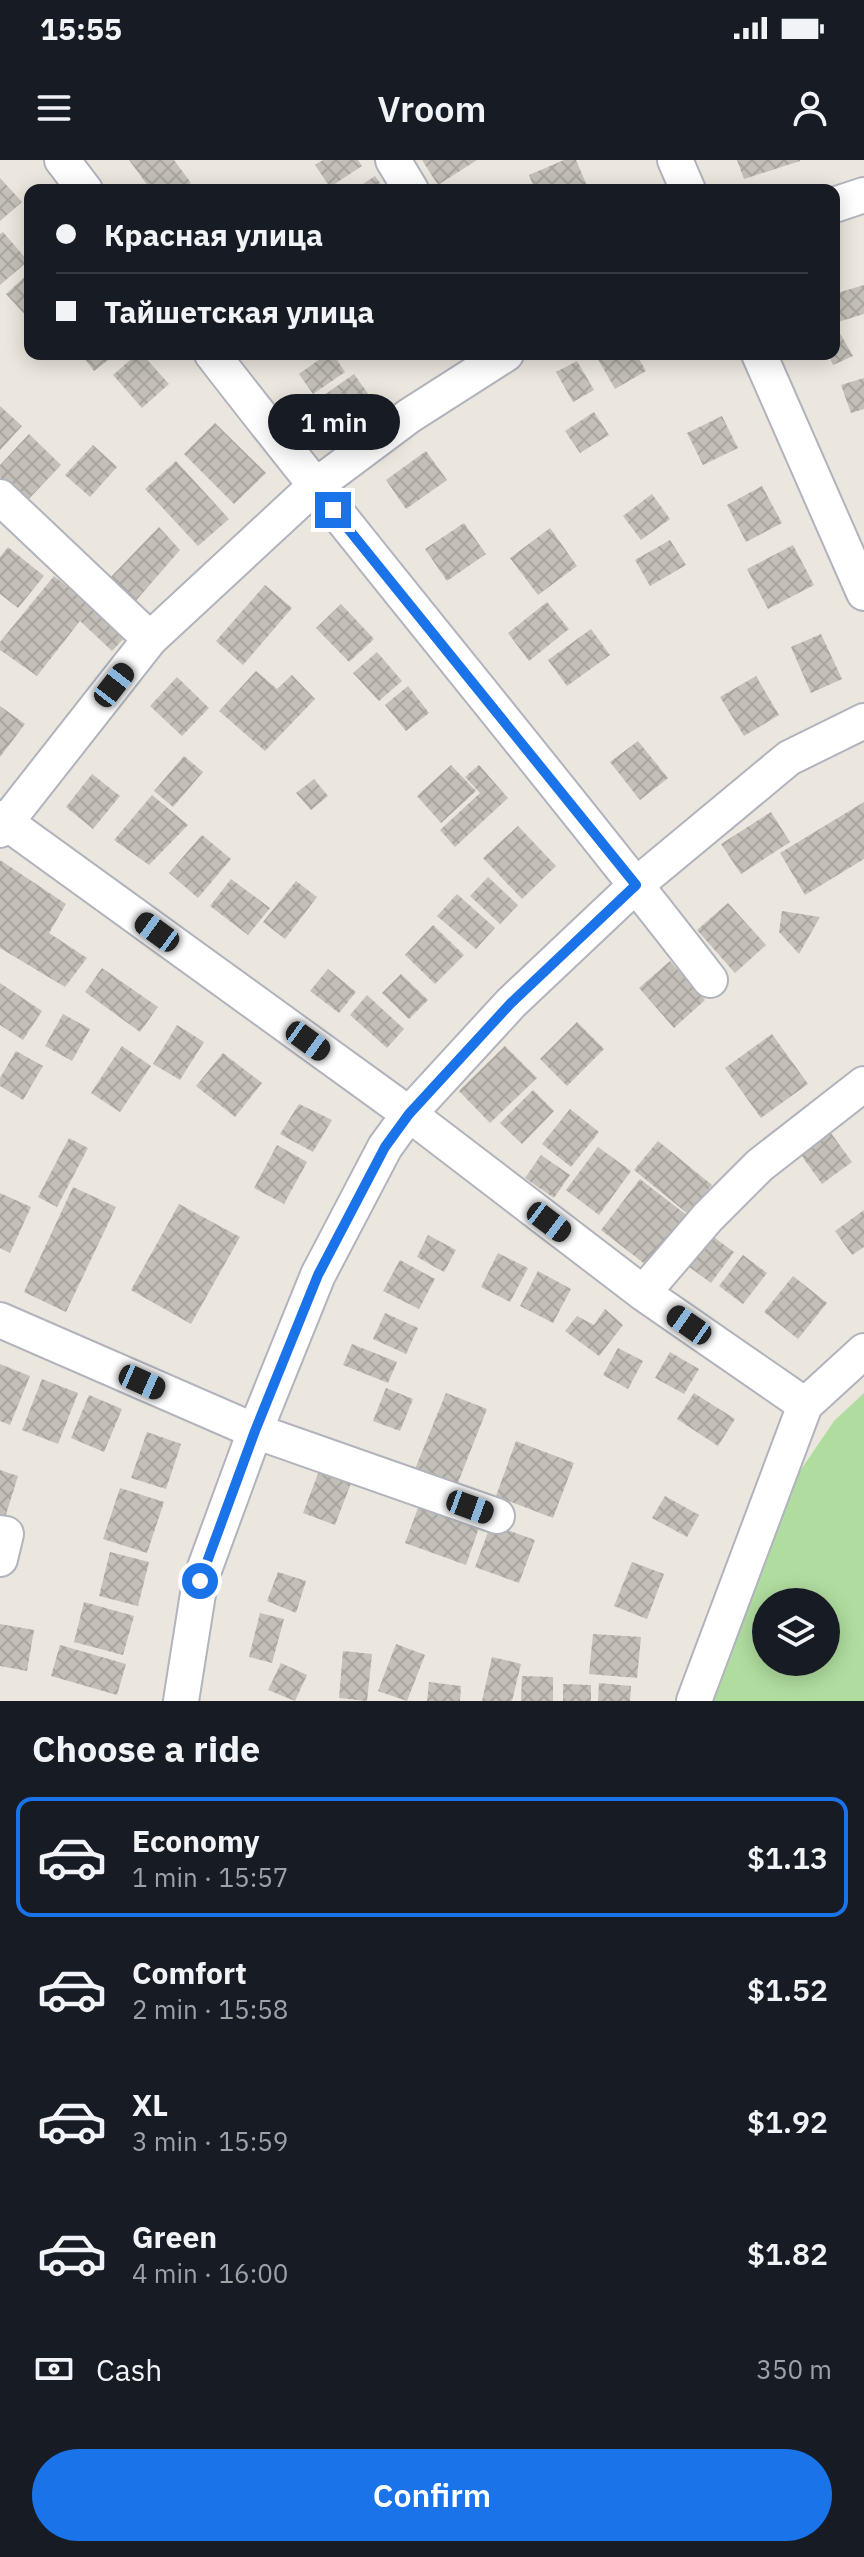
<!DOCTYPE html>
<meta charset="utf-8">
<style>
:root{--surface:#171b24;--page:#20242c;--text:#f1f3f6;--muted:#9ea1a6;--line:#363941;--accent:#1a73e8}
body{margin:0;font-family:"IBM Plex Sans",sans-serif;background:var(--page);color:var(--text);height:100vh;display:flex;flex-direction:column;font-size:30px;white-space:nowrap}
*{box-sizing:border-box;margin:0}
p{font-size:26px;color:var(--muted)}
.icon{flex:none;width:44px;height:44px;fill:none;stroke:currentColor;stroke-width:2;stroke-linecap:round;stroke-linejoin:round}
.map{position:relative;height:1541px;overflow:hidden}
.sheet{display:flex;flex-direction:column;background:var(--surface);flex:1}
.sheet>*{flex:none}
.top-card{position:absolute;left:24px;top:24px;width:816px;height:176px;border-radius:16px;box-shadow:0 4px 20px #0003;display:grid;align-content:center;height:176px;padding:0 32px;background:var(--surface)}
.buttons{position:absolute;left:752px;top:1428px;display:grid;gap:16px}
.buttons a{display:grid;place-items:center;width:88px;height:88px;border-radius:50%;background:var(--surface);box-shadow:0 4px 20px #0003;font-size:40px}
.end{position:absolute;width:36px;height:36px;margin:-18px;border:10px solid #1a73e8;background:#fff;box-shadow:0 0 0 4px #fff}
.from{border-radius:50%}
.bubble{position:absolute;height:56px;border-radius:28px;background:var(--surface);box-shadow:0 4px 20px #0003;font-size:26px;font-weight:600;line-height:56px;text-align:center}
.car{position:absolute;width:24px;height:48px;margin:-24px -12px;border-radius:10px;box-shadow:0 0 6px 2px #0007;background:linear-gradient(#222 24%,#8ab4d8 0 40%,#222 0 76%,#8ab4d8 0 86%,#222 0)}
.top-card b{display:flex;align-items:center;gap:28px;height:76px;font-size:30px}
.top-card b+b{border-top:2px solid var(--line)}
.top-card i{width:20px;height:20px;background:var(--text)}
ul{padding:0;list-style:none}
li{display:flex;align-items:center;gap:24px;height:120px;margin:0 16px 12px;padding:0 16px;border:4px solid transparent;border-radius:16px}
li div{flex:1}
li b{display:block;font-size:30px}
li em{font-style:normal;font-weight:600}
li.current{border-color:var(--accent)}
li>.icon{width:72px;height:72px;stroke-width:1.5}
h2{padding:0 32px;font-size:36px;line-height:96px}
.pay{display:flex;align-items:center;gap:20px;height:88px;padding:0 32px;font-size:30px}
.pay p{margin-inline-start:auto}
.cta{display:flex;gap:16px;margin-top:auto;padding:16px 32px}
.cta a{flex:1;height:92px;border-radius:48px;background:var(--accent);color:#fff;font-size:32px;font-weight:600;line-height:92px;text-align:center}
.status{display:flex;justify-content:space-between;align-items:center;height:56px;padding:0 40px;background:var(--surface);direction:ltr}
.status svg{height:22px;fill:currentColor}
header{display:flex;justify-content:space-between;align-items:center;height:104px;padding:0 32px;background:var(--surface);font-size:36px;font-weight:600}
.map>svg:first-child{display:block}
.grass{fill:#b0dd9f;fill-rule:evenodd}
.building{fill:url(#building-cross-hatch)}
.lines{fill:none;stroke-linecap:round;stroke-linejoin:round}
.minor-casing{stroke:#b1b3bd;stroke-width:38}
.minor{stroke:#fff;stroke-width:34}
.route{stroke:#1a73e8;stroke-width:10}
</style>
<div class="status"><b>15:55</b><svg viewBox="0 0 49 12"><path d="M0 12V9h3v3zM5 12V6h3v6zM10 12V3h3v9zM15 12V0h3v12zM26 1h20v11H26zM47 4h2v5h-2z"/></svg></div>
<header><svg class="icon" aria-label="menu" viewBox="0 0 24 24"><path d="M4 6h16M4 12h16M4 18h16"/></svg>Vroom<svg class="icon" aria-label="person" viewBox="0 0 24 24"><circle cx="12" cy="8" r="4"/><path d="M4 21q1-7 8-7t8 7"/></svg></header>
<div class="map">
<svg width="864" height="1541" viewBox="0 0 864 1541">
<defs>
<pattern id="building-cross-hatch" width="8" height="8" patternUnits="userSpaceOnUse" patternTransform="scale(2)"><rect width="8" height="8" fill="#c4c0b9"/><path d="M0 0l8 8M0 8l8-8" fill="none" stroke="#a9a59f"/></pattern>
</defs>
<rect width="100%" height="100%" fill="#ebe6de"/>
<!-- grass -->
<path class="grass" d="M864,1233V1541H714L800,1311L834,1261ZM766,1442H826V1502H766Z"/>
<!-- building -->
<path class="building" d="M129,0H174L191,23L182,30H151Z
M323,0H358L362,6L330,27L315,5Z
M422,0H477L438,25Z
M564,0H576L588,28L535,30L529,15Z
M737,0H800V1L744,19Z
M375,16L385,30H354Z
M0,18L22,42L0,61Z
M3,72L28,101L0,125V74Z
M30,112V160L6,134Z
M864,125V154L838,162L834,134Z
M834,163L853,196L833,205L828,194H834Z
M81,194H116L94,211Z
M137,194H142L169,224L142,248L113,215Z
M327,194H333L345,212L313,234L299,214Z
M595,194H636L646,211L615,229Z
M577,201L594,230L573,242L556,212Z
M354,214L369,235L328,264L313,243Z
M864,218V249L851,253L841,225Z
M0,246L22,266L0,290Z
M594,252L609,275L580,293L565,271Z
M722,256L738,288L703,305L687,273Z
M215,263L266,313L234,344L184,294Z
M29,274L61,305L26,342L0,317V305Z
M93,285L117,307L90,337L65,315Z
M426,291L447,320L406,349L386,320Z
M176,301L229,359L198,386L145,329Z
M762,326L782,363L746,382L727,345Z
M652,334L670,359L641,380L623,356Z
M464,363L486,394L447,421L425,389Z
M159,367L180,390L133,444L107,421Z
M550,368L577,406L538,435L510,398Z
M670,380L686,405L650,426L635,400Z
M793,385L814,425L768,449L747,409Z
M8,387L44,416L18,448L0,434V397Z
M54,416L127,475L112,491L80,461L37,516L0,490V482Z
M265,425L292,448L243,505L216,481Z
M547,442L569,469L529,501L508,473Z
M341,444L374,479L349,502L316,468Z
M591,469L610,495L567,526L548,500Z
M821,474L842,519L811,533L791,487Z
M377,492L402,521L379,541L353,513Z
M256,511L277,529L292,515L315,539L265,591L219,551Z
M756,516L779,555L744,576L720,537Z
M177,517L209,548L182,576L150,546Z
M408,526L429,553L406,571L385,545Z
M0,546L25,564L0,597Z
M638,581L668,618L640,640L610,602Z
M184,596L203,612L173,647L154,631Z
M451,605L476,631L441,663L417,636Z
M479,605L508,638L455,687L440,670L480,633L465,617Z
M92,614L120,636L93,669L66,647Z
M314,619L328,636L311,650L296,633Z
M152,635L188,665L149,705L114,680Z
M864,642V699L805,735L780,693Z
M771,652L790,682L741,714L721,684Z
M518,666L556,706L522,739L483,698Z
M202,675L231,699L198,738L169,713Z
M0,700L66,744L49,773L87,798L65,827L0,788Z
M488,717L518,745L500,764L470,736Z
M231,719L270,748L248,775L210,746Z
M296,721L317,737L285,779L263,762Z
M457,734L495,768L476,789L437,756Z
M728,743L766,785L735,813L697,770Z
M782,751L820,757L799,794L779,772Z
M433,765L464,795L435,824L405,795Z
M670,801L705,840L674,868L639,828Z
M102,808L158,847L140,872L85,832Z
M328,809L356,832L339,853L310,831Z
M401,814L428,840L409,859L382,833Z
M0,823L42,851L23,880L0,865Z
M367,835L404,869L387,888L350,855Z
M63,854L90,869L72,901L45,886Z
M577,862L604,889L567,926L540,899Z
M177,865L204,882L180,920L153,904Z
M772,874L808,924L761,958L725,908Z
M122,886L151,906L120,952L91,933Z
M505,886L537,918L490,963L459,931Z
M16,891L43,906L23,940L0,926V918Z
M223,893L262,923L235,957L196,926Z
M533,930L554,951L522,984L500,963Z
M299,944L332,960L313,992L280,974Z
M570,949L599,972L571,1007L542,984Z
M828,969L852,1002L822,1024L798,991Z
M69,978L88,988L57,1047L38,1037Z
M658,981L712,1025L688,1054L634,1010Z
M277,985L307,1002L284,1044L254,1028Z
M598,987L631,1011L599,1055L566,1030Z
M541,995L570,1015L554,1038L525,1018Z
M640,1019L689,1057L650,1108L601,1070Z
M73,1027L116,1047L66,1152L24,1132Z
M0,1033L31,1047L10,1093L0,1088Z
M179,1044L240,1077L191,1164L131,1130Z
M864,1050V1087L852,1095L835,1071Z
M704,1070L734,1092L711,1123L681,1101Z
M428,1075L456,1090L444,1112L417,1097Z
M498,1093L528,1108L510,1142L481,1127Z
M743,1095L767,1113L743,1144L719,1126Z
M400,1100L435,1119L419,1149L383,1131Z
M538,1111L571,1129L553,1163L520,1146Z
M793,1116L827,1143L798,1179L764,1152Z
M605,1149L623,1165L599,1196L565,1171L577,1156L594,1165Z
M385,1153L418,1168L406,1194L373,1179Z
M352,1184L397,1202L388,1223L343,1205Z
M618,1188L643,1201L628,1229L603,1215Z
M670,1192L699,1209L684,1234L655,1218Z
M0,1204L30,1216L10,1265L0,1261Z
M42,1219L78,1233L58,1284L22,1270Z
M386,1228L413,1239L400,1271L373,1261Z
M446,1233L487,1249L457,1325L415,1309Z
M694,1233L735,1259L718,1286L677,1259Z
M89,1235L122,1249L104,1292L71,1278Z
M147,1272L181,1284L166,1329L131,1318Z
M516,1281L574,1303L553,1358L496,1336Z
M321,1306L353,1318L335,1365L303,1353Z
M0,1310L18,1316L4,1361L0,1360Z
M120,1328L164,1342L147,1393L103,1379Z
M665,1336L699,1355L687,1377L652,1358Z
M421,1340L481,1362L466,1405L405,1383Z
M491,1364L535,1380L519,1423L475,1407Z
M110,1392L149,1402L138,1446L99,1436Z
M632,1402L664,1414L647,1459L614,1446Z
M278,1412L306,1421L296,1453L267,1441Z
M84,1442L134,1456L123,1495L74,1482Z
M260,1453L284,1459L272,1503L249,1497Z
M0,1464L34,1470L27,1511L0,1506Z
M593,1474L641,1477L637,1518L589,1514Z
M396,1484L425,1495L407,1541L378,1531Z
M60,1485L126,1504L117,1535L51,1516Z
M343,1491L372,1494L367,1541L339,1538Z
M492,1497L521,1504L512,1541H482Z
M281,1503L307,1515L295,1541L268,1530Z
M522,1516L553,1517V1541H521Z
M429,1522L461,1526L460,1541H427Z
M599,1523L631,1526L630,1541H598Z
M563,1524L591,1525V1541H563Z"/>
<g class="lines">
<!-- minor casing -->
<g class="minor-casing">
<path id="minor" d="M62,0L85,30
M393,0L411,30
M675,0L688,30
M834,45L864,35
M212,194C375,405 547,609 710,820
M759,194L864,433
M0,337L150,479
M0,658L409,954L643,1133L805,1245
M0,670L150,479L314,327L409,256L506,194
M643,1133L708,1057L760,1005L864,924
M0,1160L255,1271L497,1356
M0,1373L6,1374L0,1399
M181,1541L200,1421L255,1271L318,1115L385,987L409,954L511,843L636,725L789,598L864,561
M694,1541L805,1245L864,1191"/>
</g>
<!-- minor -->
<use href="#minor" class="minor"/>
</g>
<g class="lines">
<!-- route -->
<path class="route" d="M200,1421L255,1271L318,1115L385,987L409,954L511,843L636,725L333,350"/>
</g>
</svg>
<div class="buttons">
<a><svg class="icon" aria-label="layers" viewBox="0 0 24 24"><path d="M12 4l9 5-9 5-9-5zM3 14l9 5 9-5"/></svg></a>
</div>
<i class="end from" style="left:200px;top:1421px"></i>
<i class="end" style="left:333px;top:350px"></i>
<div class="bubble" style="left:268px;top:234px;width:132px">1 min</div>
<i class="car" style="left:114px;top:525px;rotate:38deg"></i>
<i class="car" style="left:157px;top:772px;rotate:306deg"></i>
<i class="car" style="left:308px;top:881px;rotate:126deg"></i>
<i class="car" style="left:549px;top:1062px;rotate:127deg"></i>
<i class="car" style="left:689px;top:1165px;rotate:305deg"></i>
<i class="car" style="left:142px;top:1222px;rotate:114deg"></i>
<i class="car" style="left:470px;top:1347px;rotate:110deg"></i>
<div class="top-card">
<b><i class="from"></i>Красная улица</b>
<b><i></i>Тайшетская улица</b>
</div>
</div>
<section class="sheet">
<h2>Choose a ride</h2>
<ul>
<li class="current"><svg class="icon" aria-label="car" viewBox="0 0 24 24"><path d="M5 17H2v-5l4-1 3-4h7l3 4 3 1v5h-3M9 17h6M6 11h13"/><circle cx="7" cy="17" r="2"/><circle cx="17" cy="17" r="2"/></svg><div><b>Economy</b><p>1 min · 15:57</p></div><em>$1.13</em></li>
<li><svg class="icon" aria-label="car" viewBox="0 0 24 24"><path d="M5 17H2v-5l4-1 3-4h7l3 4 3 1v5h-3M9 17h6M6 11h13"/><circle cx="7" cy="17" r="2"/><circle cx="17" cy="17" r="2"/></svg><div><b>Comfort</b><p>2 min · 15:58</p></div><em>$1.52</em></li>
<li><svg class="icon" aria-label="car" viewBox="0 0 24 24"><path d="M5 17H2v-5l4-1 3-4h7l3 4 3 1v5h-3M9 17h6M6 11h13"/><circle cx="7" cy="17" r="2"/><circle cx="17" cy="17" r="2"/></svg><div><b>XL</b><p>3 min · 15:59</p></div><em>$1.92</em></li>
<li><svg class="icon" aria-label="car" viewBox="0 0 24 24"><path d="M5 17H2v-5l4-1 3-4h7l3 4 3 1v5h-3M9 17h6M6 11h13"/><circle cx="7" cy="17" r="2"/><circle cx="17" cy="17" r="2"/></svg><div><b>Green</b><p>4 min · 16:00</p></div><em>$1.82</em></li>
</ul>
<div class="pay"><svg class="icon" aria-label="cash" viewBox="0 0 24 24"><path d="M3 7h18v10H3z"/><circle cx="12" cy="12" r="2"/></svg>Cash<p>350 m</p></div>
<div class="cta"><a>Confirm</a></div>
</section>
